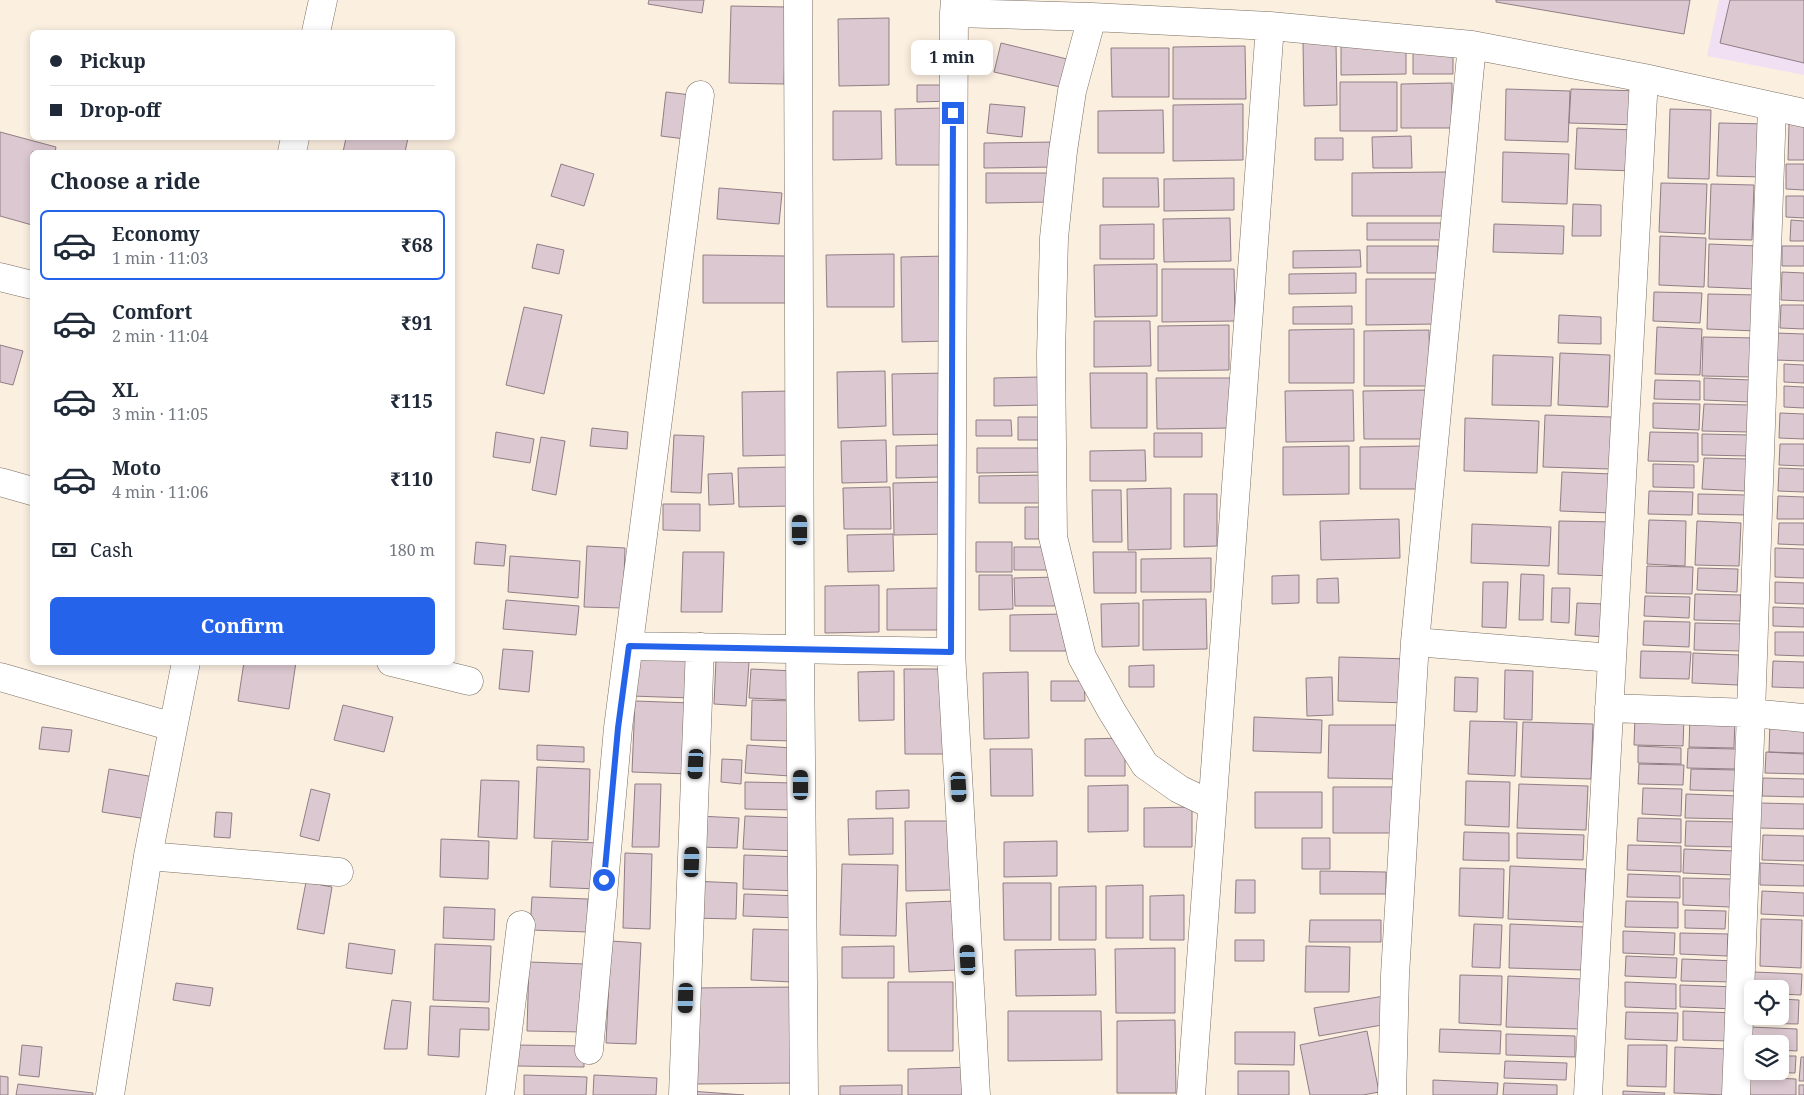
<!DOCTYPE html>
<meta charset="utf-8">
<style>
:root{--surface:#fff;--page:#f6f6f7;--text:#1f2937;--muted:#747a83;--line:#e0e1e3;--accent:#2563eb}
body{margin:0;font-family:"Noto Serif",serif;background:var(--page);color:var(--text);height:100vh;display:flex;flex-direction:column;font-size:19px;white-space:nowrap}
*{box-sizing:border-box;margin:0}
p{font-size:16px;color:var(--muted)}
.icon{flex:none;width:28px;height:28px;fill:none;stroke:currentColor;stroke-width:2;stroke-linecap:round;stroke-linejoin:round}
.map{position:relative;flex:1;overflow:hidden}
.details{position:absolute;left:30px;top:150px;width:425px;height:515px;display:flex;flex-direction:column;background:var(--surface);border-radius:8px;box-shadow:0 2px 8px #0003}
.details>*{flex:none}
.guide{position:absolute;left:30px;top:30px;width:425px;height:110px;border-radius:8px;box-shadow:0 2px 8px #0003;display:grid;align-content:center;height:110px;padding:0 20px;background:var(--surface)}
.controls{position:absolute;left:1744px;top:980px;display:grid;gap:10px}
.controls a{display:grid;place-items:center;width:45px;height:45px;border-radius:8px;background:var(--surface);box-shadow:0 2px 8px #0003;font-size:25px}
.end{position:absolute;width:22px;height:22px;margin:-11px;border:6px solid #2563eb;background:#fff;box-shadow:0 0 0 2px #fff}
.from{border-radius:50%}
.bubble{position:absolute;height:35px;border-radius:8px;background:var(--surface);box-shadow:0 2px 8px #0003;font-size:16px;font-weight:700;line-height:35px;text-align:center}
.car{position:absolute;width:15px;height:30px;margin:-15px -8px;border-radius:6px;box-shadow:0 0 4px 1px #0007;background:linear-gradient(#222 24%,#8ab4d8 0 40%,#222 0 76%,#8ab4d8 0 86%,#222 0)}
.guide b{display:flex;align-items:center;gap:18px;height:48px;font-size:19px}
.guide b+b{border-top:1px solid var(--line)}
.guide i{width:12px;height:12px;background:var(--text)}
ul{padding:0;list-style:none}
li{display:flex;align-items:center;gap:15px;height:70px;margin:0 10px 8px;padding:0 10px;border:2px solid transparent;border-radius:8px}
li div{flex:1}
li b{display:block;font-size:19px}
li em{font-style:normal;font-weight:700}
li.current{border-color:var(--accent)}
li>.icon{width:45px;height:45px;stroke-width:1.5}
h2{padding:0 20px;font-size:22px;line-height:60px}
.pay{display:flex;align-items:center;gap:12px;height:55px;padding:0 20px;font-size:19px}
.pay p{margin-inline-start:auto}
.button{display:flex;gap:10px;margin-top:auto;padding:10px 20px}
.button a{flex:1;height:58px;border-radius:8px;background:var(--accent);color:#fff;font-size:20px;font-weight:700;line-height:58px;text-align:center}
.map>svg:first-child{display:block}
.medical{fill:#f1e0f3}
.building{fill:#dcc8d0;stroke:#907e85}
.lines{fill:none;stroke-linecap:round;stroke-linejoin:round}
.street-casing{stroke:#796e61;stroke-width:29}
.street{stroke:#fff;stroke-width:28}
.route{stroke:#2563eb;stroke-width:6}
</style>
<div class="map">
<svg width="1804" height="1095" viewBox="0 0 1804 1095">
<rect width="100%" height="100%" fill="#fbefe0"/>
<!-- medical -->
<path class="medical" d="M1719,0H1804V75L1707,56Z"/>
<!-- building -->
<path class="building" d="M649,0H704L702,13L648,4Z
M1496,0H1690L1684,34L1496,2Z
M1730,0H1804V63L1720,43Z
M731,6L786,7L784,84L729,83Z
M889,18V85L839,86L838,19Z
M1303,42H1336L1337,105L1304,106Z
M1001,43L1067,59L1060,87L994,72Z
M1341,45H1406V74L1341,75Z
M1245,46L1246,99H1173V47Z
M1111,48H1169V97H1112Z
M1413,48H1453V74H1413Z
M1340,82H1397V131H1340Z
M1452,83V128H1401V84Z
M917,85H951L952,101L917,102Z
M1506,89L1570,91L1568,142L1505,140Z
M1571,89L1640,91L1639,125L1569,123Z
M666,92L699,96L693,140L661,136Z
M990,104L1025,107L1022,137L987,133Z
M1243,104V160L1173,161V105Z
M946,108L947,165H896L895,109Z
M1670,109L1711,110L1709,179L1668,178Z
M1163,110L1164,153H1098V111Z
M833,111H881L882,159L833,160Z
M1719,123L1767,124L1765,177L1717,176Z
M1789,124H1804V160H1788Z
M1577,128L1636,130L1635,171L1575,169Z
M0,132L56,147L55,152H32V225L0,216Z
M1411,136L1412,168H1373L1372,137Z
M346,138H408L405,152H343Z
M1315,138H1343V160H1315Z
M1056,142L1057,167L984,168V143Z
M1503,152L1569,154L1567,204L1502,202Z
M561,164L594,174L584,206L551,196Z
M1786,164H1804V190L1786,189Z
M1446,172V216H1352V173Z
M986,173H1050V202L986,203Z
M1103,178H1158L1159,207H1103Z
M1234,178V210L1164,211V179Z
M1661,183L1707,184L1705,234L1659,232Z
M1711,184L1754,185L1752,240L1709,239Z
M719,188L782,193L779,224L717,219Z
M1786,196H1804V218L1786,217Z
M1573,204L1601,205V236H1572Z
M1230,218L1231,261L1164,262L1163,219Z
M1791,220L1804,221V241H1790Z
M1367,223H1444V240H1367Z
M1154,224V259H1100V225Z
M1494,224L1564,226L1563,254L1493,252Z
M1660,236L1706,238L1704,287L1659,285Z
M537,244L564,250L559,274L532,268Z
M1709,244L1758,246L1756,289L1708,287Z
M1367,246H1438V273H1367Z
M1782,246H1804V266H1782Z
M1360,250L1361,267L1293,268V251Z
M894,254V307H827L826,255Z
M703,255L786,256V303H703Z
M947,256L949,341L902,342L901,257Z
M1157,264V316L1095,317L1094,265Z
M1162,269H1234L1235,321L1162,322Z
M1782,272L1804,273V301L1781,300Z
M1356,273V293L1289,294V274Z
M1366,279H1437V324L1366,325Z
M1654,292L1702,293L1700,323L1653,321Z
M1708,294L1758,295L1756,331L1707,329Z
M1781,305H1804V329L1780,328Z
M1352,306V324H1293V307Z
M524,307L562,315L544,394L506,385Z
M1559,315L1601,317V344L1558,343Z
M1094,321H1150L1151,366L1094,367Z
M1229,325V370L1158,371V326Z
M1657,327L1702,329L1700,375L1655,374Z
M1354,329V383H1289V330Z
M1429,330L1430,386H1364V331Z
M1775,333L1804,334V361L1775,360Z
M1703,337L1756,338L1754,377L1702,376Z
M0,345L23,351L13,385L0,382Z
M1560,353L1610,355L1608,407L1558,405Z
M1493,355L1553,357L1551,406L1492,405Z
M1784,364L1804,365V383L1784,382Z
M885,371L886,426L838,428L837,372Z
M948,373L949,434L893,435L892,374Z
M1090,373H1147V428H1091Z
M1041,377L1042,405L994,406V378Z
M1156,378H1232V428L1157,429Z
M1704,378L1751,380L1750,402L1704,400Z
M1655,380L1700,381V400L1654,399Z
M1784,386L1804,387V408L1784,407Z
M1353,390L1354,441L1286,442L1285,391Z
M1427,390L1428,439H1364L1363,391Z
M791,391L792,455L743,456L742,392Z
M1653,403L1700,404L1699,430L1653,428Z
M1704,404L1751,405L1749,432L1702,431Z
M1780,413L1804,414V439L1779,438Z
M1545,415L1612,417L1610,469L1543,467Z
M1018,417H1047V440H1018Z
M1465,418L1539,421L1537,473L1464,471Z
M976,420H1011L1012,436H976Z
M592,428L628,432L627,449L590,446Z
M496,432L534,439L530,463L493,457Z
M1650,432L1698,433V462L1648,461Z
M1154,433H1202V457H1154Z
M1702,434L1751,435L1750,456L1702,455Z
M674,435L704,436L701,493L671,492Z
M541,437L565,441L556,495L532,490Z
M886,440L887,482L842,483L841,441Z
M1780,444H1804V466L1779,465Z
M939,445V477L896,478V446Z
M1349,446V494L1283,495V447Z
M1423,446V489H1360V447Z
M977,448H1047L1048,472L977,473Z
M1145,450L1146,481H1090V451Z
M1704,458L1747,459L1745,491L1702,489Z
M1653,464L1694,465V488L1653,487Z
M793,467L794,506L739,507L738,468Z
M1779,468L1804,469V492L1778,491Z
M1562,472L1612,474L1611,513L1560,511Z
M732,473L734,504L709,505L708,474Z
M1048,475V503H979V476Z
M948,482L949,534L894,535L893,483Z
M890,487L891,529H844L843,488Z
M1171,488V549L1128,550L1127,489Z
M1092,490H1121L1122,542H1093Z
M1649,491L1693,492L1692,515L1648,514Z
M1184,494H1217V546L1184,547Z
M1698,494L1747,495V515L1698,514Z
M1778,496L1804,497V519H1777Z
M663,504H700V531L663,530Z
M1025,507H1052L1053,539H1025Z
M1399,519L1400,558L1321,560L1320,521Z
M1649,520L1686,521L1685,566L1647,564Z
M1559,521L1615,522L1614,576L1558,574Z
M1697,521L1741,523L1739,566L1695,565Z
M1779,523H1804V545L1778,544Z
M1472,524L1551,527L1549,566L1471,563Z
M893,534L894,571L848,572L847,535Z
M476,542L506,545L504,566L474,564Z
M976,542H1012V572H976Z
M587,546L625,548L623,608L584,607Z
M1014,547H1053V570H1014Z
M1775,548L1804,549V578L1775,577Z
M683,552H724L722,612H681Z
M1093,552H1136V593H1094Z
M510,556L580,561L578,598L508,592Z
M1211,558V592H1141V559Z
M1647,566L1693,567L1692,594L1646,593Z
M1698,568L1738,569L1737,592L1697,590Z
M1521,574L1544,575L1543,620H1519Z
M979,575H1012L1013,609L979,610Z
M1299,575V603L1272,604V576Z
M1059,577L1060,606H1015L1014,578Z
M1338,578L1339,603H1317V579Z
M1483,582H1508L1506,628L1482,627Z
M1775,582L1804,583V604L1775,603Z
M879,585V632L825,633V586Z
M938,588L939,630H887V589Z
M1552,588H1570L1569,623L1551,622Z
M1695,594L1741,595L1740,621L1694,620Z
M1645,596L1690,597L1689,618L1644,616Z
M1206,599L1207,649L1143,650V600Z
M506,600L579,606L576,635L503,629Z
M1139,603V646L1102,647L1101,604Z
M1577,603L1606,604L1605,637L1575,635Z
M1773,607L1804,608V627L1773,626Z
M1066,614V651H1010V615Z
M1644,621L1690,622L1689,647L1643,645Z
M1695,623L1743,624L1742,651L1694,650Z
M1775,632H1804V656L1775,655Z
M503,649L533,651L529,692L499,689Z
M633,650L693,654L691,698L631,696Z
M1641,651L1691,652L1689,679L1640,678Z
M1693,653L1739,655L1738,685L1692,683Z
M1339,657L1411,659L1409,703L1338,701Z
M716,660L749,662L746,706L714,704Z
M1773,661L1804,662V688L1772,687Z
M244,662H296L289,709L238,701Z
M1154,665V687H1129V666Z
M751,669L795,671L794,700L749,698Z
M904,669H943L944,754H905Z
M1505,670L1533,671L1532,720L1504,719Z
M894,671V720L859,721L858,672Z
M1028,672L1029,738L984,739L983,673Z
M1332,677L1333,715L1307,716L1306,678Z
M1455,677L1478,678L1477,712L1454,711Z
M1051,681H1084L1085,701H1051Z
M752,700L795,701L794,741L751,740Z
M635,701L692,703L689,774L632,772Z
M343,705L393,717L384,752L334,740Z
M1635,715L1684,717L1683,746L1634,745Z
M1690,715L1735,717L1734,748L1689,747Z
M1254,717L1322,720L1321,753L1253,751Z
M1470,721L1517,722L1515,776L1468,774Z
M1770,721L1804,722V753L1769,752Z
M1523,722L1593,724L1591,779L1521,777Z
M1329,725H1397V779L1328,778Z
M42,727L72,730L69,752L39,749Z
M1125,738V776H1085V739Z
M537,745L584,747V762L537,760Z
M747,745L792,748L790,776L745,773Z
M1638,746L1681,748V764L1638,763Z
M1688,748L1737,749L1736,769L1687,768Z
M990,749H1032L1033,796H991Z
M1766,752L1804,754V774L1765,773Z
M722,759L742,760L741,784L721,782Z
M1639,764L1684,765L1683,785L1638,784Z
M537,767L590,769L588,840L534,838Z
M109,769L154,777L147,819L102,812Z
M1691,769L1737,770L1736,791L1690,790Z
M1763,778L1804,779V797L1762,796Z
M481,780L519,781L517,839L478,837Z
M1466,781L1510,782L1509,827L1465,825Z
M745,782L796,783V810L745,809Z
M635,784H661L659,847H632Z
M1519,784L1588,786L1586,830L1517,828Z
M1128,785V831L1088,832V786Z
M1333,787H1397V833H1333Z
M1643,788L1682,789L1681,816L1642,814Z
M311,789L330,794L319,841L300,836Z
M909,790V808L876,809V791Z
M1255,792H1322V828H1255Z
M1686,794L1739,796L1738,819L1685,818Z
M1759,803L1804,804V829L1758,828Z
M1192,807V847H1144V808Z
M216,812L232,813L230,838L214,837Z
M698,816L739,818L737,848L696,847Z
M745,816L800,818L799,851L743,849Z
M893,818V854L849,855L848,819Z
M1638,818L1681,819V843L1637,841Z
M905,821H950L951,890L906,891Z
M1686,821L1739,822V847L1685,846Z
M1464,832L1509,833V861L1463,860Z
M1517,833L1584,835L1583,860L1517,858Z
M1763,835L1804,836V861L1762,860Z
M1302,838H1330V869H1302Z
M441,839L489,841L488,879L440,877Z
M552,841L599,843L597,889L550,887Z
M1057,841V876L1004,877V842Z
M1628,845L1681,846V872L1627,870Z
M1684,849L1735,851L1734,875L1683,873Z
M625,853L652,854L650,929L623,928Z
M744,855L801,857L800,891L743,889Z
M1760,863L1804,865V886L1760,885Z
M842,864L898,865L896,936L840,935Z
M1510,866L1586,869L1584,922L1508,919Z
M1460,868L1504,869L1503,918L1459,916Z
M1320,871L1386,872V894H1320Z
M1628,874L1680,876V898L1627,897Z
M1683,878L1732,879L1730,907L1683,905Z
M1236,880H1255V913H1235Z
M692,881L737,883L736,919L691,918Z
M306,882L332,887L324,934L297,929Z
M1003,883H1051V940H1004Z
M1143,885V938H1106V886Z
M1096,886V940H1059V887Z
M1762,891L1804,893V916L1761,914Z
M744,894L801,896L800,918L743,916Z
M1184,895V940H1150V896Z
M532,897L588,899V932L530,930Z
M955,901L958,970L909,972L906,903Z
M1626,901L1678,902V928L1625,927Z
M444,907L495,909L494,940L443,938Z
M1685,910L1726,911L1725,929L1685,928Z
M1761,919L1802,920L1801,968L1760,966Z
M1310,920H1381V942H1309Z
M1474,924L1502,925L1500,968L1472,967Z
M1510,924L1584,927L1583,970L1509,968Z
M753,929L793,930L791,982L751,980Z
M1623,931L1675,933L1674,955L1623,953Z
M1680,933L1728,934L1727,956L1680,954Z
M1235,940H1264V961H1235Z
M611,941L641,943L636,1044L606,1043Z
M349,943L395,950L392,974L346,968Z
M435,944L491,946L489,1002L433,1000Z
M894,946V978H842V947Z
M1306,946L1350,947L1349,992H1305Z
M1175,948V1013H1116L1115,949Z
M1095,949L1096,995L1016,996L1015,950Z
M1626,956L1677,958L1676,978L1625,976Z
M1682,959L1737,961L1736,982L1681,981Z
M529,962L585,964L584,1032L527,1031Z
M1754,972L1802,974L1801,995L1780,994V989H1753Z
M1460,975L1502,976L1501,1025L1459,1023Z
M1508,976L1582,979L1580,1029L1506,1027Z
M888,982H953V1051H888Z
M1625,982L1676,984V1009L1625,1007Z
M176,983L213,988L210,1006L173,1000Z
M1680,985L1738,987L1737,1009L1680,1007Z
M797,987L798,1083L696,1084L694,988Z
M1384,996L1388,1024L1319,1036L1314,1008Z
M1780,999L1799,1000L1798,1024L1752,1023V1016H1780Z
M392,1000L411,1002L407,1049H384Z
M430,1006L489,1008V1030L460,1029L459,1057L428,1055Z
M1008,1011H1101L1102,1060L1008,1061Z
M1683,1011L1736,1013L1734,1041L1683,1040Z
M1626,1012L1678,1013L1677,1041L1625,1039Z
M1175,1020L1176,1093H1117V1021Z
M1750,1027L1797,1029V1051L1780,1050V1044H1752V1049H1749Z
M1440,1029L1501,1031L1500,1054L1439,1052Z
M1367,1031L1379,1092L1363,1095H1310L1300,1045Z
M1235,1032H1295L1294,1065L1235,1064Z
M1506,1034L1575,1036V1057L1506,1055Z
M22,1045L42,1047L39,1077L19,1075Z
M517,1045L584,1046V1067L517,1066Z
M1628,1045H1667L1666,1087L1627,1086Z
M1675,1047L1727,1049L1726,1095L1674,1093Z
M1749,1055H1752V1071H1780V1056H1796L1795,1073L1749,1072Z
M1801,1057H1804V1081H1799Z
M1505,1061L1567,1063L1566,1080L1504,1078Z
M971,1067L972,1095H908V1069Z
M1238,1071H1289V1095H1238Z
M524,1075L587,1077L586,1095H524Z
M594,1075L657,1078L656,1095H593Z
M0,1076L8,1077V1095H0Z
M1749,1077L1796,1079V1095H1748Z
M1433,1080L1498,1083L1497,1095H1433Z
M1504,1083L1557,1085V1095H1503Z
M18,1084L93,1093V1095H16Z
M902,1085V1095H840V1086Z
M1799,1085H1804V1095H1799Z
M690,1091L744,1095H690Z
M1623,1091L1665,1093L1664,1095H1623Z"/>
<g class="lines">
<!-- street casing -->
<g class="street-casing">
<path id="street" d="M798,0L800,649L804,1095
M955,0L954,13L951,652L976,1095
M954,13L1092,17L1270,26L1472,45L1644,78L1804,113
M1092,17L1072,91L1063,151L1054,238L1051,354L1053,537L1082,657L1111,710L1145,765L1179,789L1212,805
M316,32L323,0
M292,152L295,138
M0,277L32,285
M0,482L32,491
M1415,642L1612,658
M629,646L951,652
M391,662L469,681
M0,677L173,727
M1609,708L1751,713L1804,718
M148,856L339,872
M589,1050L618,728L700,95
M110,1095L148,856L186,662
M500,1095L521,925
M683,1095L700,647
M1191,1095L1270,26
M1392,1095L1395,975L1415,642L1472,45
M1588,1095L1644,78
M1736,1095L1751,713L1772,107"/>
</g>
<!-- street -->
<use href="#street" class="street"/>
</g>
<g class="lines">
<!-- route -->
<path class="route" d="M604,880L618,728L629,646L951,652L953,113"/>
</g>
</svg>
<div class="controls">
<a><svg class="icon" aria-label="locate" viewBox="0 0 24 24"><circle cx="12" cy="12" r="6"/><path d="M12 2v4M12 18v4M2 12h4M18 12h4"/></svg></a>
<a><svg class="icon" aria-label="layers" viewBox="0 0 24 24"><path d="M12 4l9 5-9 5-9-5zM3 14l9 5 9-5"/></svg></a>
</div>
<i class="end from" style="left:604px;top:880px"></i>
<i class="end" style="left:953px;top:113px"></i>
<div class="bubble" style="left:911px;top:40px;width:82px">1 min</div>
<i class="car" style="left:800px;top:530px;rotate:0deg"></i>
<i class="car" style="left:696px;top:764px;rotate:183deg"></i>
<i class="car" style="left:801px;top:785px;rotate:0deg"></i>
<i class="car" style="left:959px;top:787px;rotate:177deg"></i>
<i class="car" style="left:692px;top:862px;rotate:2deg"></i>
<i class="car" style="left:968px;top:960px;rotate:357deg"></i>
<i class="car" style="left:686px;top:998px;rotate:182deg"></i>
<div class="guide">
<b><i class="from"></i>Pickup</b>
<b><i></i>Drop-off</b>
</div>
<section class="details">
<h2>Choose a ride</h2>
<ul>
<li class="current"><svg class="icon" aria-label="car" viewBox="0 0 24 24"><path d="M5 17H2v-5l4-1 3-4h7l3 4 3 1v5h-3M9 17h6M6 11h13"/><circle cx="7" cy="17" r="2"/><circle cx="17" cy="17" r="2"/></svg><div><b>Economy</b><p>1 min · 11:03</p></div><em>₹68</em></li>
<li><svg class="icon" aria-label="car" viewBox="0 0 24 24"><path d="M5 17H2v-5l4-1 3-4h7l3 4 3 1v5h-3M9 17h6M6 11h13"/><circle cx="7" cy="17" r="2"/><circle cx="17" cy="17" r="2"/></svg><div><b>Comfort</b><p>2 min · 11:04</p></div><em>₹91</em></li>
<li><svg class="icon" aria-label="car" viewBox="0 0 24 24"><path d="M5 17H2v-5l4-1 3-4h7l3 4 3 1v5h-3M9 17h6M6 11h13"/><circle cx="7" cy="17" r="2"/><circle cx="17" cy="17" r="2"/></svg><div><b>XL</b><p>3 min · 11:05</p></div><em>₹115</em></li>
<li><svg class="icon" aria-label="car" viewBox="0 0 24 24"><path d="M5 17H2v-5l4-1 3-4h7l3 4 3 1v5h-3M9 17h6M6 11h13"/><circle cx="7" cy="17" r="2"/><circle cx="17" cy="17" r="2"/></svg><div><b>Moto</b><p>4 min · 11:06</p></div><em>₹110</em></li>
</ul>
<div class="pay"><svg class="icon" aria-label="cash" viewBox="0 0 24 24"><path d="M3 7h18v10H3z"/><circle cx="12" cy="12" r="2"/></svg>Cash<p>180 m</p></div>
<div class="button"><a>Confirm</a></div>
</section>
</div>
